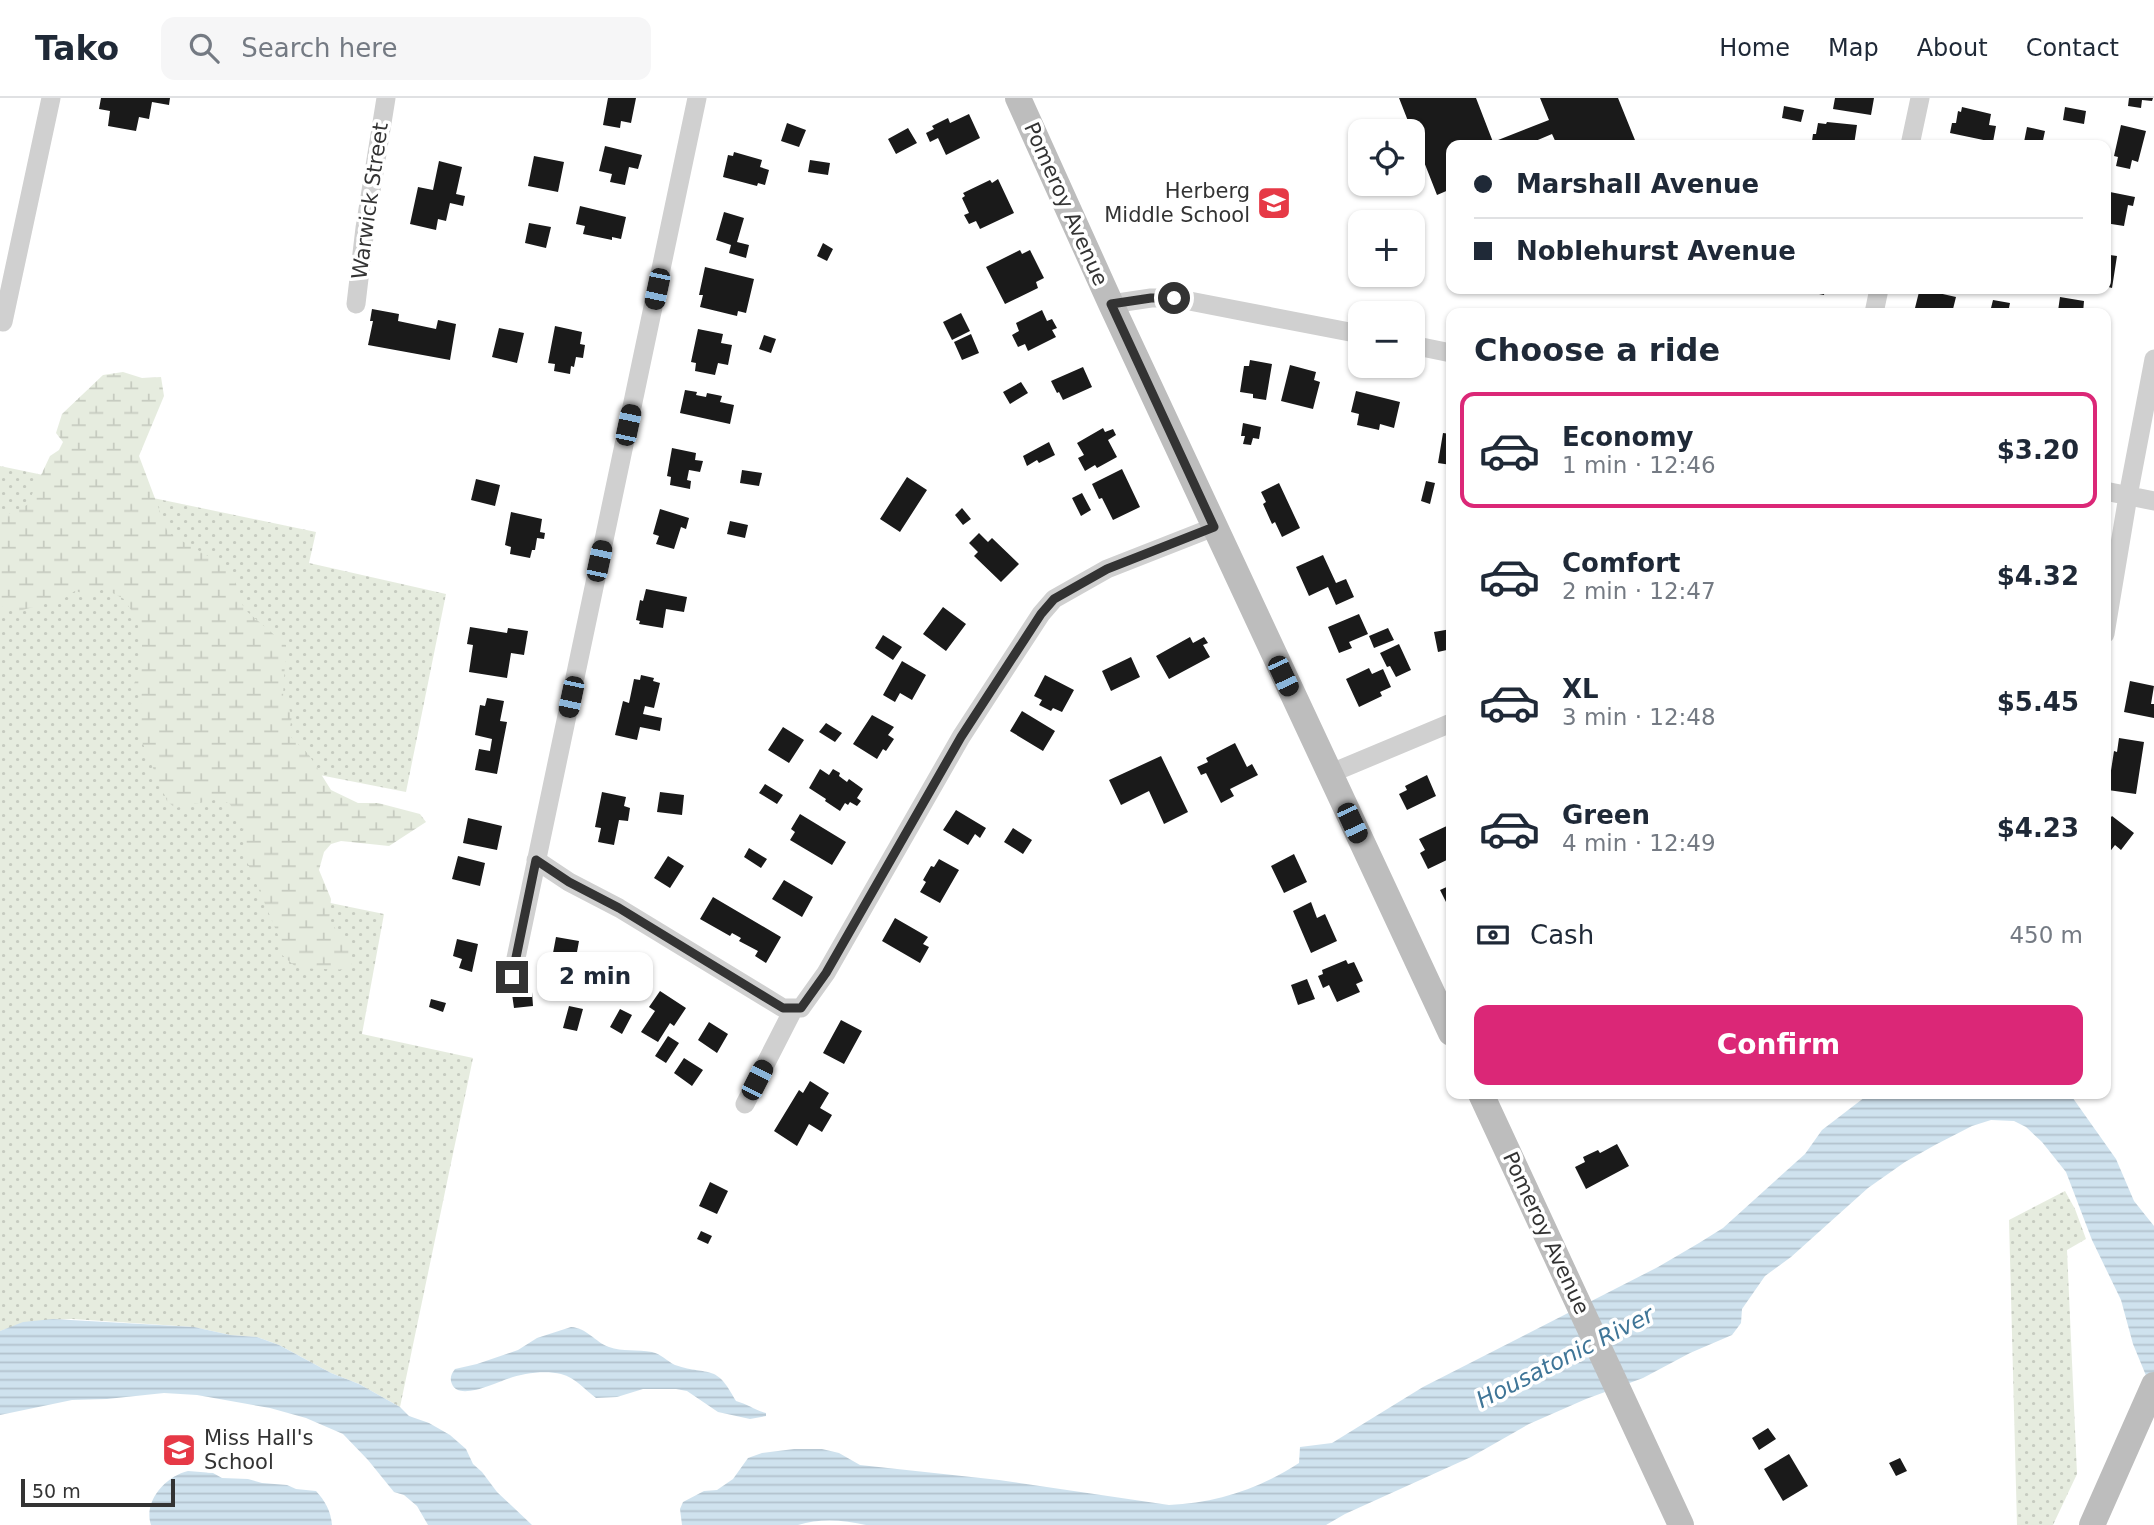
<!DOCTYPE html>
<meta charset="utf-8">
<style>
:root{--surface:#fff;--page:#f6f6f7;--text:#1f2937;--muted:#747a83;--line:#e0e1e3;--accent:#db2777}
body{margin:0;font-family:"DejaVu Sans",sans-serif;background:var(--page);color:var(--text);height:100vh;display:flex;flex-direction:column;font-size:26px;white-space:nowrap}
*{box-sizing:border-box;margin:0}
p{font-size:23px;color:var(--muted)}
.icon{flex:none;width:38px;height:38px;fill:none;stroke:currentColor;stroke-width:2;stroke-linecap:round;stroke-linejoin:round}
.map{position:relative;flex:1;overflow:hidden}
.details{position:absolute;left:1446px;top:210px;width:665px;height:791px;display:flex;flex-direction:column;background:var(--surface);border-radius:14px;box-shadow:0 2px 5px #0004}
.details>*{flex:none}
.guide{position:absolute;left:1446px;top:42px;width:665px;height:154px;border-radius:14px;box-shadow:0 2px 5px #0004;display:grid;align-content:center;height:154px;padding:0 28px;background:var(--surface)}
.tools{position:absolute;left:1348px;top:21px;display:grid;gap:14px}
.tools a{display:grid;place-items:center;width:77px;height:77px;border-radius:14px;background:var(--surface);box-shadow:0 2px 5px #0004;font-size:35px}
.scale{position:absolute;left:21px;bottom:18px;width:154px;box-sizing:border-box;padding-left:7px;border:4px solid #333;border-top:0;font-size:19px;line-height:24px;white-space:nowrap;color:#333;-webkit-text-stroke:5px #fff;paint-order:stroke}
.end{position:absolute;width:32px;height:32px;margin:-16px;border:9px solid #333;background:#fff;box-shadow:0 0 0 4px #fff}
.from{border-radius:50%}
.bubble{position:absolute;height:49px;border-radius:14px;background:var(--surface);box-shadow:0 2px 5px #0004;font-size:23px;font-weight:800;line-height:49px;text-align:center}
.car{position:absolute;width:21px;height:42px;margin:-21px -10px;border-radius:9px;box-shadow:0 0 5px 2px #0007;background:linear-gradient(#222 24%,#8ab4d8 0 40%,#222 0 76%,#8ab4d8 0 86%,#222 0)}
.guide b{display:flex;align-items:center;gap:24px;height:66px;font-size:26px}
.guide b+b{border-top:2px solid var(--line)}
.guide i{width:18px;height:18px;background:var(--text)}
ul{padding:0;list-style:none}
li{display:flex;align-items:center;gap:21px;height:116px;margin:0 14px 10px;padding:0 14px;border:4px solid transparent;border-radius:14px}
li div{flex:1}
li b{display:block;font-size:26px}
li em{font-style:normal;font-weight:800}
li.selected{border-color:var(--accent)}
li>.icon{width:63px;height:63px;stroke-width:1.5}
h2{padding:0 28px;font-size:32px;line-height:84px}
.pay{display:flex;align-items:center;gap:18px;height:77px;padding:0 28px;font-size:26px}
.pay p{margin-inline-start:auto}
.primary-button{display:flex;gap:14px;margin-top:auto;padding:14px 28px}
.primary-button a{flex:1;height:80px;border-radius:14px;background:var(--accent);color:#fff;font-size:28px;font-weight:800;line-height:80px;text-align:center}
header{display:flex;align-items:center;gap:42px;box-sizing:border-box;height:98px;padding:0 35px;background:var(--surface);border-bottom:2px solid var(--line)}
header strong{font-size:33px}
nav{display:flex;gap:38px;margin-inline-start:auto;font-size:24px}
.search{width:490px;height:63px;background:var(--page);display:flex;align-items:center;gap:18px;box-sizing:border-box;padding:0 24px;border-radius:14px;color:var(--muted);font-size:26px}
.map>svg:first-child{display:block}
.grass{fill:url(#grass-dots)}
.wetland{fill:url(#wetland-marsh)}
.water{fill:url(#water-rules)}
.building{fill:#1a1a1a}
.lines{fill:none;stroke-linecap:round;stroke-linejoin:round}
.street{stroke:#d0d0d0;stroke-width:19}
.secondary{stroke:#bdbdbd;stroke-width:26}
.route{stroke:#333;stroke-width:9}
.labels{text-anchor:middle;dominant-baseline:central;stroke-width:7;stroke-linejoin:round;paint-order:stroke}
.poi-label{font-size:21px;fill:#333;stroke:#fff;text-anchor:end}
.street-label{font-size:21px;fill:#333;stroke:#fff}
.water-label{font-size:23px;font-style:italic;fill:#3f7597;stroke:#fff}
</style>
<header>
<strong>Tako</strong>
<div class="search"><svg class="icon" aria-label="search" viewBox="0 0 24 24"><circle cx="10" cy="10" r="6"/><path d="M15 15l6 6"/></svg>Search here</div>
<nav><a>Home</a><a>Map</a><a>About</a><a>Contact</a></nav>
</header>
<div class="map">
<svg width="2154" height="1427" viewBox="0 0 2154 1427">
<defs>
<pattern id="grass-dots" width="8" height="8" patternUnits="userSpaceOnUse" patternTransform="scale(1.75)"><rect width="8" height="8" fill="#e6ecdf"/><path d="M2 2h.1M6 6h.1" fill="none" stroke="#c6cbc0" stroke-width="1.8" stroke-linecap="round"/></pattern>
<pattern id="wetland-marsh" width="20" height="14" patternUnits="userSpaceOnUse" patternTransform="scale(1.75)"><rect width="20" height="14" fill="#e6ecdf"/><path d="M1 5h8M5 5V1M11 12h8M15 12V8" fill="none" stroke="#c6cbc0"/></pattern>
<pattern id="water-rules" width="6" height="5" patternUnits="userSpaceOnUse" patternTransform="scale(1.75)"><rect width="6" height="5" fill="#cfe2ee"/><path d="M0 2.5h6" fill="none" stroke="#b2c2cd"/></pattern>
</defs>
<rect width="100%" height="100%" fill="#fff"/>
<!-- grass -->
<path class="grass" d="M0,368L316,434L309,465L446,496L406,694L294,672L272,793L384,816L362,936L473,960L400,1309L359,1286L331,1275L279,1247L257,1239L230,1237L194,1229L72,1221C46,1221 24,1224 0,1233Z
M2065,1093L2075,1111L2086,1141L2067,1152L2077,1376L2053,1427H2017L2009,1122Z"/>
<!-- wetland -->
<path class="wetland" d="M123,274L142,280L161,279L164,298L139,358L168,435L222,466L234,481L244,511L286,547L283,599L292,617L289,637L309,657L331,692L358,705H378L420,716L426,724L389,748L341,743L331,746L324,754L319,772L331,801L329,822L352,853L351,872L297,870L282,857L278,837L248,766L244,734L230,706L219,701L175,710L167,703L140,639L142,607L139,595L131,594L142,565V542L136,520L124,501L105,491L86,496L75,493L63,501L15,514L0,508V420L27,407L50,358L59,352L63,344L56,335L62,316L103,277Z"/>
<!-- water -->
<path class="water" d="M1869,996H2070L2116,1061L2134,1103L2154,1128V1297L2133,1246L2121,1202L2092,1142L2066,1074L2042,1044L2026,1029L2014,1023L1991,1022L1972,1028L1935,1047L1905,1064L1868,1090L1791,1159L1765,1178L1742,1211L1741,1225L1732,1237L1690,1255L1643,1280L1586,1301L1529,1326L1471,1359L1345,1416L1326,1427H866C844,1422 820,1420 798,1427H682L680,1411L683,1404L704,1393L717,1392L733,1381L748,1360L762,1355L794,1351H822L839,1355L860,1367L999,1382L1169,1407C1216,1405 1259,1391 1299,1365L1300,1349L1332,1345L1423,1289L1658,1169L1699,1145L1723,1130L1805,1056L1822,1032Z
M53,1221L194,1229L230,1237L257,1239L279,1247L331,1275L359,1286L400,1309L409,1318L429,1325L450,1337L466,1351L473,1366L482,1374L497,1394L532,1427H428L417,1408L404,1397L394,1394L368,1362L343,1336L306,1320L270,1310L197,1297L164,1295L107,1301L72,1302L0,1317V1233L23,1224Z
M571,1229C587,1230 595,1244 609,1249C622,1254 638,1251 652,1254C661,1256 667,1263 675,1267C711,1279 715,1264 736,1303C747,1306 755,1312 766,1315V1318L750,1321L718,1314L687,1293L676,1291H643L617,1299L596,1300C585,1292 576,1280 561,1276C545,1272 523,1275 507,1281C496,1285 458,1303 452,1286C449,1280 452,1275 455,1271L477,1266L518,1252L537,1240Z
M188,1373L213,1375L222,1380L248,1381L262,1385L287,1387L296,1391L316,1393C325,1403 331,1413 332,1427H151C143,1403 166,1378 188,1373Z"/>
<!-- building -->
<path class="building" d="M101,0H170L169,7L152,4L149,21L139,19L136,33L108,28L110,13L99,11Z
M608,0H636L631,25L621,23L620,30L603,27Z
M1399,0H1476L1493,44L1549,22L1540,0H1618L1637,47H1557L1552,36L1526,47H1451V91L1437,97Z
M1835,0H1874L1871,17L1833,11Z
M2129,0H2153L2152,3L2142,2L2141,10L2128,8Z
M1784,8L1804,12L1801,24L1782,20Z
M1962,9L1991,16L1989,27L1996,28L1993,44L1950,35L1952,25H1956L1958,13L1961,14Z
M2065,9L2086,13L2084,26L2063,22Z
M969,16L980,40L946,57L938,40L930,44L926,35L934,31L932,28L948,20L950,25Z
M1827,24L1857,27L1854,47H1816V44L1812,43L1813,36H1816L1818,25L1826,26Z
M787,25L806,32L799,49L781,43Z
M2121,27L2146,33L2138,64L2132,62L2130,71L2116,68L2118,59L2114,58Z
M2027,29L2045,33L2042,47L2024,44Z
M908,30L917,45L896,56L888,41Z
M605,48L642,57L638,71L629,69L625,87L610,84L612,76L599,73Z
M734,54L762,62L760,69L769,72L765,87L758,85L757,88L723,79L728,57L733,58Z
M534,58L564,64L558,94L528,88Z
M810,62L830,65L828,77L808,74Z
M439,63L462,69L456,96L465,98L463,108L450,105L446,123L438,121L436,132L410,126L418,89L433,92Z
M998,81L1014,115L980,131L976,123L969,126L964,117L969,115L962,100L965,98L963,95L990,82L992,85Z
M2105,93L2135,99L2133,108L2128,107L2124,128L2105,125Z
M580,108L626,119L621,141L612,139V142L583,136L585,128L576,126Z
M724,114L744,120L737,144L749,147L746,160L729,155L731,147L716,142Z
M529,125L551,129L546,150L525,145Z
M823,145L833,151L827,163L817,158Z
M2105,147L2111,148L2110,157L2117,158L2112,190L2105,188Z
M1020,152L1022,156L1030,152L1044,180L1036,184L1038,190L1005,206L986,169Z
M705,169L754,181L746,215L738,213L737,218L700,209L703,197H699Z
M1794,191H1825L1824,197Z
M1925,192L1956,199L1952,215L1914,214L1919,194L1924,195Z
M2060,199L2084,203L2083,215L2058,213Z
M1993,202L2010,205L2008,215L1990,214Z
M372,211L399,216L398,223L436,231L438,222L456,226L450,262L368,247L373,223H370Z
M1042,212L1047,223L1052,221L1057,230L1052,232L1056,239L1028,253L1025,246L1018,249L1012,237L1019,233L1016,225Z
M961,215L970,233L952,242L943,224Z
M555,228L582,234L580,246L585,247L583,260L576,259L574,269L571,268L570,276L554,273L555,266L548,265Z
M499,230L524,235L517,265L492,259Z
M698,231L723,236L721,245L732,247L728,267L718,265L715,277L695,273L696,265L691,264Z
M971,236L979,255L962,262L954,244Z
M764,237L776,241L771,255L759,251Z
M1250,262L1272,266L1266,302L1253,300V296L1240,294L1244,268H1249Z
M1290,267L1316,274L1314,282L1320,284L1313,311L1281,303Z
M1083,269L1092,289L1063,302L1059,294L1057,295L1051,283Z
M1021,284L1028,295L1010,306L1003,294Z
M685,292L697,294L696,297L706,299L707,295L722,298L720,304L734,307L730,326L680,315Z
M1356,293L1400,304L1394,330L1380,326L1379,332L1357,327L1359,316L1351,314Z
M1243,325L1261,329L1259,341L1253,340L1251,347L1243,346L1245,338H1241Z
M1103,330L1105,334L1113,331L1116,337L1108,342L1117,359L1097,370L1095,367L1085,373L1078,360L1084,357L1077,345Z
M1443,335L1451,336V367L1438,365Z
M1049,344L1055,357L1039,365L1037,362L1027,368L1023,358Z
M672,350L696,355L695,362L703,363L700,374L689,372L687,382L691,383L690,391L670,387L671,379L667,378Z
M1122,371L1140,409L1113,422L1102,400L1099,401L1092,386Z
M742,372L762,375L759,388L740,385Z
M907,379L927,392L900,434L880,421Z
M476,381L500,387L495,408L471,402Z
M1426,383L1435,385L1430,406L1421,403Z
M1279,385L1300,430L1282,439L1275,424L1272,426L1263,406L1266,404L1261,394Z
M1082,395L1091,412L1081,418L1072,400Z
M962,410L971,421L963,427L955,417Z
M660,411L689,420L686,431L681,429L674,451L656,446L659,438L653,436Z
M511,414L542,421L540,434L545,435L544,441L537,440L535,452H532L530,460L510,456L511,449L505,447Z
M730,423L748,427L745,440L727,436Z
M979,435L988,444L992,440L1019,466L1001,484L974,458L978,454L969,445Z
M1323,457L1336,485L1346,481L1354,499L1336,507L1328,489L1309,498L1296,469Z
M646,491L687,499L684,514L666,511L663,530L639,526L640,523L636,522L640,502L643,503Z
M943,509L966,526L946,553L923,536Z
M1359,516L1368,536L1349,544L1352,550L1339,555L1328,529Z
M470,529L507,535L508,530L528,533L524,557L511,555L507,580L469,574L473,547L467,546Z
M1388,530L1394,542L1374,550L1369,538Z
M1451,531V551L1438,554L1434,534Z
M883,537L902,549L893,562L875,550Z
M1190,539L1193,545L1204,539L1208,545L1203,547L1210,559L1169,581L1156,558Z
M1399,546L1411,572L1396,579L1390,568L1387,569L1380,555Z
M1131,559L1140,579L1111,593L1102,573Z
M902,563L926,577L912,602L900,595L895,604L883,597Z
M1369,570L1372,576L1383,571L1391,589L1380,594L1382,598L1359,609L1346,581Z
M641,577L654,580L653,583L660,585L654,610L645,608L643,616L662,620L660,633L640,629L637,642L615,637L623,603L629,605L634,581L640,582Z
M1045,577L1074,592L1062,614L1053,610L1051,613L1039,607L1042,602L1034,598Z
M2130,583L2154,588L2151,606H2154V620L2124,614Z
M487,600L504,603L500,623L507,624L497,676L475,672L479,651L490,653L492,641L475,637L480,607L485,608Z
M1022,613L1055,633L1043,653L1010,633Z
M872,617L894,629L888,637L894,641L886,653L883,651L877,661L853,646Z
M826,625L842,635L835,644L819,634Z
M783,629L804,642L789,665L768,652Z
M2119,640L2144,644L2136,696L2108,692L2114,653L2117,654Z
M1235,645L1247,669L1252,666L1258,677L1230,691L1234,698L1221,705L1206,675L1201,677L1197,669L1208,664L1206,660Z
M1161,658L1188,714L1164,726L1149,693L1121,707L1109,682Z
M820,671L829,677L833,671L840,675L839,678L847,684L849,681L863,691L857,700L861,703L857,708L850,704L848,707L845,705L840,713L825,703L826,701L809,690Z
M1427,677L1436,698L1407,712L1399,696L1407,692L1405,688Z
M765,686L783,697L777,706L759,695Z
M602,694L626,699L624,708L630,710L628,723L619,722L614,747L598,744L601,730L595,729Z
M660,694L684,697L682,717L657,714Z
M956,712L986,730L980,740L975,736L968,747L943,732Z
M800,716L846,744L832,767L790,742L795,734L791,731Z
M2112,718L2134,735L2121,752L2115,747L2105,760V726Z
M468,720L502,728L497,752L463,745Z
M1451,726V741L1446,743L1451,754V760L1428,771L1420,755L1425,752L1419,741Z
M1013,730L1032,742L1023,756L1004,744Z
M749,750L767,761L761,770L744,759Z
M1294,756L1307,784L1284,795L1271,768Z
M458,758L485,765L480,788L452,781Z
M668,758L684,768L670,790L654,780Z
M939,761L959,772L940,805L920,794L926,784L923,782L931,768L934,769Z
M784,782L813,799L802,819L772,801Z
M1451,787V814L1440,792Z
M713,799L781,839L766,865L755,858L758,853L739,843L741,840L732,835L730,838L700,821Z
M1311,804L1317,820L1325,816L1337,843L1311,855L1293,813Z
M895,820L928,839L923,846L929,849L920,865L882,843Z
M556,839L579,843L573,876L567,875L565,886L551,884L553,871H550Z
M457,841L478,846L472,874L459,870L462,861L453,858Z
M1346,862L1348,866L1354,864L1363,883L1356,886L1360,894L1337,904L1329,887L1323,890L1318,878L1323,876L1322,872Z
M617,867L636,880L625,897L606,885Z
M1307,881L1315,901L1298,907L1291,887Z
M660,893L686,910L674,928L670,925L658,944L641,934L655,913L649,909Z
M532,894L533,908L514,910L512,896Z
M431,901L446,905L443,914L429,909Z
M569,908L583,911L577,933L563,930Z
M620,911L632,917L622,936L610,929Z
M841,922L862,933L844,966L823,955Z
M709,924L728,936L717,955L698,942Z
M668,938L679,945L666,965L655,958Z
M684,960L703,972L692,988L674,975Z
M810,983L829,995L820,1010L832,1017L822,1034L809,1026L797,1048L774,1033L799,992L803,995Z
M1617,1046L1629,1068L1586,1091L1575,1069L1585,1064L1583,1059L1598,1052L1600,1055Z
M710,1084L728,1093L717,1116L699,1108Z
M701,1133L712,1138L708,1146L697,1141Z
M1768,1330L1776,1341L1759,1352L1752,1340Z
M1789,1356L1808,1388L1783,1403L1764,1371Z
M1900,1360L1907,1373L1896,1378L1889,1365Z"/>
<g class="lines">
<!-- street -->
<path class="street" d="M1910,47L1920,0
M356,206L365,130L386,0
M1111,206L1151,200H1174L1360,236
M1874,215L1879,191
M3,224L51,0
M1412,247L1451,255
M2105,393L2154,403
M2105,536L2128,398L2154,261
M1329,676L1451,625
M536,762L569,784L619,810L783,910H794
M512,879L697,0
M745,1006L794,910H801L826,875L961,639L1041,516L1054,501L1107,471L1214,429"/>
<!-- secondary -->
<path class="secondary" d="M1018,0L1111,206L1451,935
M1481,996L1681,1427
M2092,1427L2154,1287"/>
</g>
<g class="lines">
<!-- route -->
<path class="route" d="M512,879L536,762L569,784L619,810L783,910H801L826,875L961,639L1041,516L1054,501L1107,471L1214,429L1111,206L1151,200H1174"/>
</g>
<!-- icons -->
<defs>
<g id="school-square" transform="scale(1.75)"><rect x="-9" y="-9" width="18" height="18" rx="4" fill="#e63946" stroke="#fff"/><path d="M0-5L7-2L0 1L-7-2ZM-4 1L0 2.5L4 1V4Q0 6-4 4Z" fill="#fff"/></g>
</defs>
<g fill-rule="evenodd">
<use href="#school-square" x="1274" y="105"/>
<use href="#school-square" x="179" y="1352"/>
</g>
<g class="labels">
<!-- poi labels -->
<g class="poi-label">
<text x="1250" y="93">Herberg<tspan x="1250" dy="24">Middle School</tspan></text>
<text x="204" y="1340" text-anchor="start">Miss Hall's<tspan x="204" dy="24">School</tspan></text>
</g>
<!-- street labels -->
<g class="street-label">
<text transform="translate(370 103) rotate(-82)">Warwick Street</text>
<text transform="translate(1066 106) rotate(66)">Pomeroy Avenue</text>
<text transform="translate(1546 1135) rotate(65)">Pomeroy Avenue</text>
</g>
<!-- water labels -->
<g class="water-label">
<text transform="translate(1565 1259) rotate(-27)">Housatonic River</text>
</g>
</g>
</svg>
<div class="tools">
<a><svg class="icon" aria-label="locate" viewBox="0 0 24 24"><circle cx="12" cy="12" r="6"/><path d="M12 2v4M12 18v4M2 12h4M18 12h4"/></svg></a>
<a>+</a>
<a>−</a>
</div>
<div class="scale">50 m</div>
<i class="end from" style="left:1174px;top:200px"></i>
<i class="end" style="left:512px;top:879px"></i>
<div class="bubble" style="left:537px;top:854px;width:116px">2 min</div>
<i class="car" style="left:657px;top:191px;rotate:192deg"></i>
<i class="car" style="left:628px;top:327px;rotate:12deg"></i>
<i class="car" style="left:599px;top:463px;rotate:12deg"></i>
<i class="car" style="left:1283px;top:578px;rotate:155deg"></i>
<i class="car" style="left:571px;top:599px;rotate:192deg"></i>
<i class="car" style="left:1352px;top:725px;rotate:155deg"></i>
<i class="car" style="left:757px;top:982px;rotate:27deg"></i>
<div class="guide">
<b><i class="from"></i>Marshall Avenue</b>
<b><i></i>Noblehurst Avenue</b>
</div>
<section class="details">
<h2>Choose a ride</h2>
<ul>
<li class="selected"><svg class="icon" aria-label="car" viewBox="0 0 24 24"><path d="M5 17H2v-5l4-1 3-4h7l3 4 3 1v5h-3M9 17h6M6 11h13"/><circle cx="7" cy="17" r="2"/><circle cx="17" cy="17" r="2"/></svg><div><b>Economy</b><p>1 min · 12:46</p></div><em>$3.20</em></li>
<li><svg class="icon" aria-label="car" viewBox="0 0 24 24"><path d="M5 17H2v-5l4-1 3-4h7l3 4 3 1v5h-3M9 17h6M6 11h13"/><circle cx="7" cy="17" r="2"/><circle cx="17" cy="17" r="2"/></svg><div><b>Comfort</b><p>2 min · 12:47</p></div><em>$4.32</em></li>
<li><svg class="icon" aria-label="car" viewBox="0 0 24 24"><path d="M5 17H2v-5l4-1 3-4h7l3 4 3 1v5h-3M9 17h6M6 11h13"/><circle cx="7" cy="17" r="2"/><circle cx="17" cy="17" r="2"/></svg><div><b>XL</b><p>3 min · 12:48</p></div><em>$5.45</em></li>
<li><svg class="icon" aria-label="car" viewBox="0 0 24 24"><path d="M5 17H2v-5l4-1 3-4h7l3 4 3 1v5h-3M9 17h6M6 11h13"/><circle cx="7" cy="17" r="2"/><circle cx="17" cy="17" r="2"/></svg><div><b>Green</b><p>4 min · 12:49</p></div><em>$4.23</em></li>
</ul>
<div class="pay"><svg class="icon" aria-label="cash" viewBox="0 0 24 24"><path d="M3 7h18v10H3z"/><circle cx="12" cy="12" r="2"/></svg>Cash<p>450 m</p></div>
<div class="primary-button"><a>Confirm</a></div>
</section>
</div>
